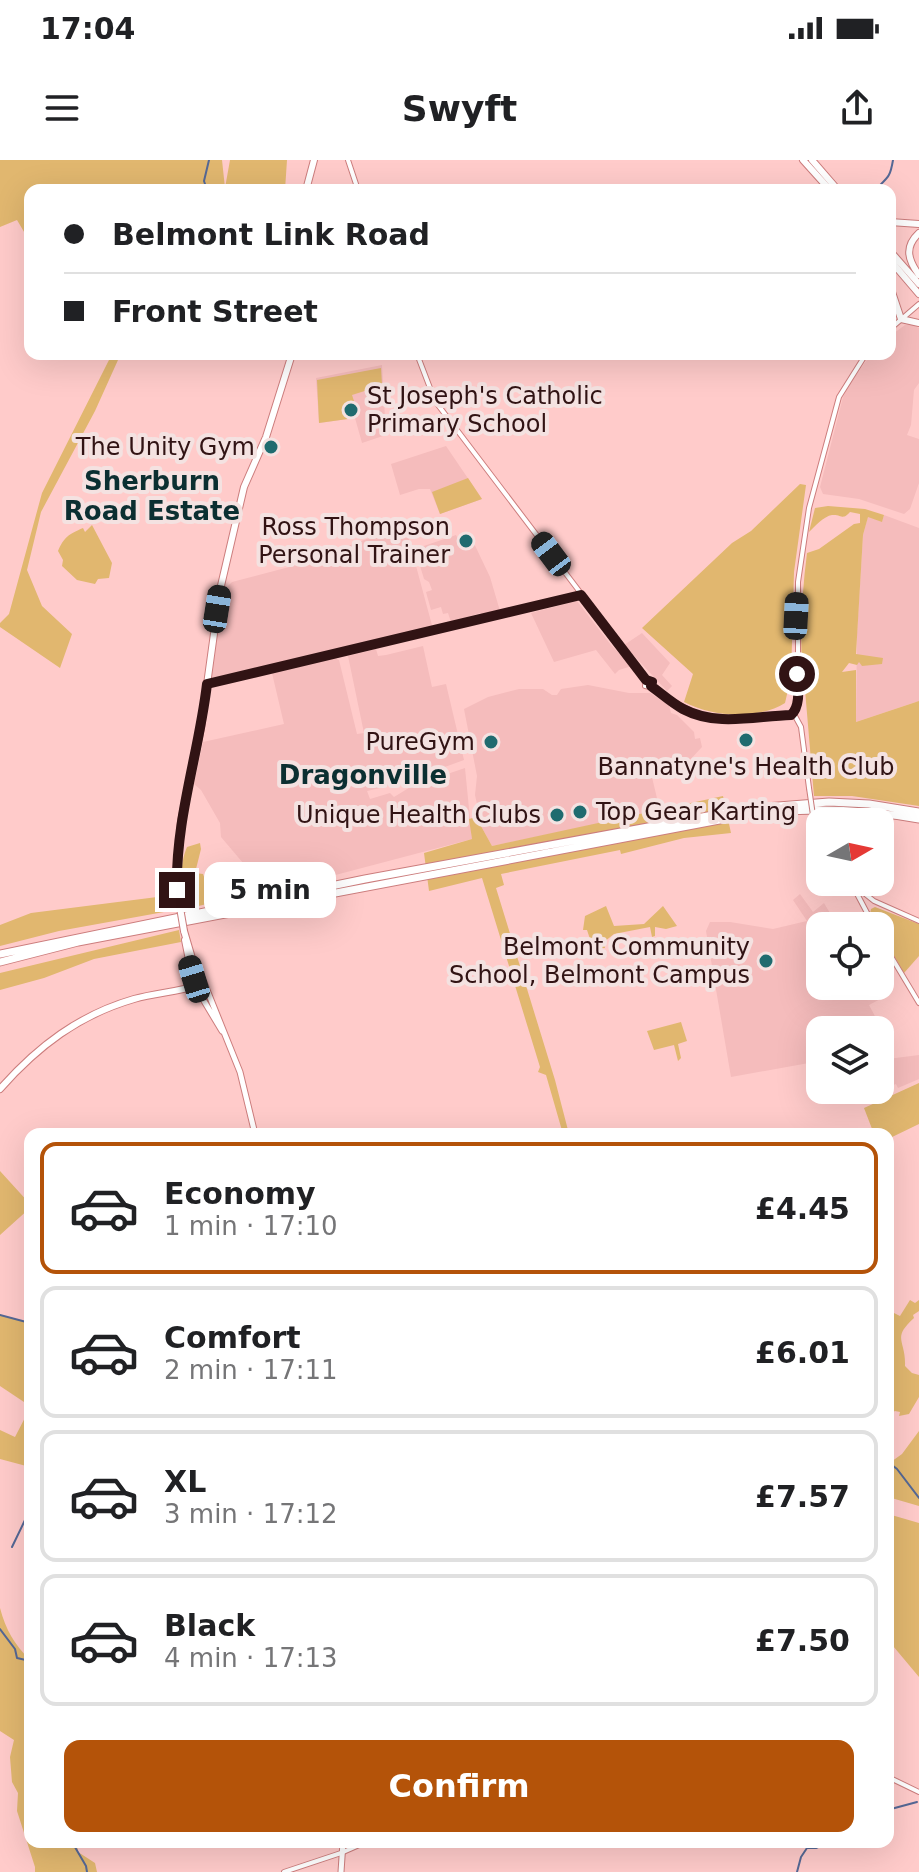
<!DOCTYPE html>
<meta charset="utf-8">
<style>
:root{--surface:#fff;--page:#f2f2f2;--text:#202124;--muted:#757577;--line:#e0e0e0;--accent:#b45309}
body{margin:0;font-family:"DejaVu Sans",sans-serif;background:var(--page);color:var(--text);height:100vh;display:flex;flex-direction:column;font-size:30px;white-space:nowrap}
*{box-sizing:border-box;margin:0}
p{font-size:26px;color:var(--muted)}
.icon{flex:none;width:44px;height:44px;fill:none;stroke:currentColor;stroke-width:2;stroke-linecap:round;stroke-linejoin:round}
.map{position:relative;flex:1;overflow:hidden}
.panel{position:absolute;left:24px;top:968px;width:870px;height:720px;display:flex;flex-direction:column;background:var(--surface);border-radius:16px;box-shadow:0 8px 32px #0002}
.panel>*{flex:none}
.hud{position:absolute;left:24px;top:24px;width:872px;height:176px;border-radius:16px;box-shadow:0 8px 32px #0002;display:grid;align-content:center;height:176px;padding:0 40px;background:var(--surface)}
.needle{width:52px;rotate:81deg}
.tools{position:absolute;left:806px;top:648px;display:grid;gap:16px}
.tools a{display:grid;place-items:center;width:88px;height:88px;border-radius:16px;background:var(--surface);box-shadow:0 8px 32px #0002;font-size:40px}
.end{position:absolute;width:36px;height:36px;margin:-18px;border:10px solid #311314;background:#fff;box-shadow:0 0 0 4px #fff}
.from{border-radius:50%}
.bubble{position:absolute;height:56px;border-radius:16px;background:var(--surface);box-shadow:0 8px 32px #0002;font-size:26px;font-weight:600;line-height:56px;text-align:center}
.car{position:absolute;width:24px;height:48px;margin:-24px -12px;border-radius:10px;box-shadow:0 0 6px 2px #0007;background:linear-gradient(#222 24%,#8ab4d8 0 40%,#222 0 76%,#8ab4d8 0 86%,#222 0)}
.hud b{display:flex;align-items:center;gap:28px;height:76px;font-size:30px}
.hud b+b{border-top:2px solid var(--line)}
.hud i{width:20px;height:20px;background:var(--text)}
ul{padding:14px 0 0;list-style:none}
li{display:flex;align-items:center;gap:24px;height:132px;margin:0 16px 12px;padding:0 24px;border:4px solid var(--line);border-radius:16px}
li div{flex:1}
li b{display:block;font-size:30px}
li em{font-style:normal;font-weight:600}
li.selected{border-color:var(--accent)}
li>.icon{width:72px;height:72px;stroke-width:1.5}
.action{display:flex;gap:16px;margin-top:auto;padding:16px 40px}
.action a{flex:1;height:92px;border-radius:16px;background:var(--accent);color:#fff;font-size:32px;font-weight:600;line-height:92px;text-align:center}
.status{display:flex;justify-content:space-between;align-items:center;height:56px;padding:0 40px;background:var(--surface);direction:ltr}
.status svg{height:22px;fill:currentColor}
header{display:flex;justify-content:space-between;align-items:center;height:104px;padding:0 40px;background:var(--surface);font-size:36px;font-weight:600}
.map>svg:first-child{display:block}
.built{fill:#f5bcbc}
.green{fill:#e1b76f}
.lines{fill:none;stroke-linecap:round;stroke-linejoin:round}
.stream{stroke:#556895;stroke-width:2}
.tertiary-casing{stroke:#cc7d7d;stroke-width:6}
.secondary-casing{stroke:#cc7d7d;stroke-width:7}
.primary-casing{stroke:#cc7d7d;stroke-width:8}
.trunk-casing{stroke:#cc7d7d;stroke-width:8}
.motorway-casing{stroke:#cc7d7d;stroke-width:9}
.tertiary{stroke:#fff;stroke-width:4}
.secondary{stroke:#fff;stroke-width:5}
.primary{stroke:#fff;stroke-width:6}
.trunk{stroke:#fff;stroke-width:6}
.motorway{stroke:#fff;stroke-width:7}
.tertiary-bridge-casing{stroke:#cc7d7d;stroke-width:6;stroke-linecap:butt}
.primary-bridge-casing{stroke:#cc7d7d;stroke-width:8;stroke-linecap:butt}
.tertiary-bridge{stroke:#fff;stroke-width:4}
.primary-bridge{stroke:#fff;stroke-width:6}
.route{stroke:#311314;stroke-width:10}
.poi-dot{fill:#1f6b6f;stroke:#f4e2e1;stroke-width:3}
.labels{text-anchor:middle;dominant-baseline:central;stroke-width:8;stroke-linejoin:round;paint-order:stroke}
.poi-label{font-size:24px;fill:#311314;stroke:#f4e2e1;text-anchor:end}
.neighbourhood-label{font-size:26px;font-weight:bold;fill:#0b2f31;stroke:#f4e2e1}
</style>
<div class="status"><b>17:04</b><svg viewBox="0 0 49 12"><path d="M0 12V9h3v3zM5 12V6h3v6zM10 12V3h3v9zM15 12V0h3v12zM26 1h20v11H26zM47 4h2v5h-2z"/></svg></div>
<header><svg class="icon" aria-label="menu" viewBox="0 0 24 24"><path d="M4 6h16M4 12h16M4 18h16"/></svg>Swyft<svg class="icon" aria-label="share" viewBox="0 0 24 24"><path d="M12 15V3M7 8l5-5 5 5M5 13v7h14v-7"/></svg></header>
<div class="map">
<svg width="919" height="1712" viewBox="0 0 919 1712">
<rect width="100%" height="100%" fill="#ffcbca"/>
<!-- built -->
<path class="built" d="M905,165H913L919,168V223L914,230L911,265L907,275L919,279V323L910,349L904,354L859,339L823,334L820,327L843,237L849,225L871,194H890V176Z
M382,205L386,275L362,283L355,258L319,263L316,218Z
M446,286L482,339L440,354L430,329H419L400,335L391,304Z
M884,355L919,368V551L916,542L856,562L857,473L863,375L868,356L882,361Z
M405,365L433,469L211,523L222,432L232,422L293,406Z
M456,375L458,379L470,375L490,417L500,451L483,455L480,453L451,462L448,453L443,454L441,447L431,450L426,432L432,430L429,422L424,419L415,389Z
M577,441L611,485L632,506L619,510L615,514L596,490L554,502L531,453Z
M642,473L670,503L662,515L672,526L667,531L624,485Z
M423,486L432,527L446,524L464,600L442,608L440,606L436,610L401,623L367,631L370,639L390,633L394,637L412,626L465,608L472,679L324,718L261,724L221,677L220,663L201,630L194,624L203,582L284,564L272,513L335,498L339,500L357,574L364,573L348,496L376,489L378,496L386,495Z
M588,525L629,533H650L669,545L671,553L677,555L694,572L695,579L700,578L702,587L688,602L678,604L681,607L677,611H661L659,615L651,613L660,651L492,686L476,657L479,653L475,635L477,616L464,549L488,537L519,529H543L552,535H557L561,529Z
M800,734L813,752L824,743L833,758L845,755L851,766H820V826H880V816L892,833L869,845L884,873L880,875V870H820V901L731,917L706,771L710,762H730L773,769L807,761L793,740Z
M919,895V919L898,928L896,924L888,927L884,921L880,922V900Z"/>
<!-- green -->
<path class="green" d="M0,0H222L225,28L230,0H287L285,30H30V82L17,60L0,67Z
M112,194H122L123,199L118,200L95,251L41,352L27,410L42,446L72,474L60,508L0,467V463L9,454L42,333Z
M381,208L383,241L379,243L374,228L352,235L357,250L355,258L319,263L317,220Z
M468,318L482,339L440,354L432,332Z
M800,324L806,325L794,412L791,517L785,543C758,560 712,557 684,542L693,514L642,468L732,383L751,371Z
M828,346L865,349L884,355L882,362L868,357L863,375L856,494L883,498L882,504L862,506L859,502L857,505L849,503L842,512L856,510V562L919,541V646L852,636H814L804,518L817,508L802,509C800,470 802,432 807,393L819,389L854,364L860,363V354L850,352C842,361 842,354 832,355C824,356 814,367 809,372L815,348Z
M92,365L112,403L109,418L98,419L95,424L77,420L62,406L63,400L58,391C64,377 69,374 83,368L85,372Z
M723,636L731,673L684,678L621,694L620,690L501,714L504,725L496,728L555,920L569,974H563L546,915L538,912L540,907L482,718L429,731L424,693L472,679L469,659L476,657L492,686Z
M200,683L201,689L195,713L203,714L208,728L213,729L216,742L185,749C181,730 179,705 187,687Z
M173,735L175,750L59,771L0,786V765L31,753Z
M606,746L614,766L644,764L663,746L677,766L666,769L655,767V776L652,777L650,767L614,774L604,782L605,788H602L600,778L590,779L587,770H583L585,756Z
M875,747L919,764V796L904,813L880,772V766H877L870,754L871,749Z
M179,770L181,782L94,799L44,818L0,830V813Z
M681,862L687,881L678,884L681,898L678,901L674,885L654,890L647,871Z
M919,923V964L888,979V974H874L864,948Z
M0,1011L30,1044V1048L0,1075Z
M910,1140L915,1143L919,1140V1151L913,1155L914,1158C891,1179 906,1179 905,1206L912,1213L919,1215V1237L909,1254L899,1256L900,1252L895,1251L888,1255V1150L900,1156Z
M0,1155L30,1163V1246L0,1226Z
M30,1248V1307L0,1299V1270L15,1277Z
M919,1271V1346L888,1337V1304L902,1294Z
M888,1354L919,1363V1517L888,1480Z
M0,1448C6,1470 14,1484 30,1500V1682H77L78,1692L95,1703L97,1712H35V1707L17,1651L18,1633L12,1622L10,1597L14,1580L0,1571Z"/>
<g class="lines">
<!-- stream -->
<path class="stream" d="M207,30L204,21L209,0
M875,30C888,17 890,18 893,0
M0,1155L30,1163
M888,1302L897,1309L919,1338
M12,1387L26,1358L30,1355
M0,1469L15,1489L17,1498L30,1501
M888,1654L891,1649L917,1642
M72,1682L86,1706L87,1712
M797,1712L801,1697L807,1688H816L829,1682"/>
<!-- tertiary casing -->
<g class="tertiary-casing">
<path id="tertiary" d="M348,0L358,30
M890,169L919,144
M417,194L435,241L636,506L646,520L645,526L650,527L652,522L646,520
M207,524L581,435
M651,526C712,571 722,557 791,555
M795,552L798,542V422L809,348L839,237L866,194
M795,556L801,567L809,628
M814,662L820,681
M850,722L874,741L919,761
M855,730L874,766
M880,778L919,843
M888,1617L919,1632
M284,1712L341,1693L366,1682"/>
</g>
<!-- secondary casing -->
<g class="secondary-casing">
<path id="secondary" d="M195,800L240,912L255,974
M194,819L201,836L222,871
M341,1712L343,1682"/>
</g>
<!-- primary casing -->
<g class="primary-casing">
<path id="primary" d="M306,30L314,0
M179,742L177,717L181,661L201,568L220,430L244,327L266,277L292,194
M185,780L190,805
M0,929C38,886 79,855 134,839C155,833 176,832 196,826L199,822L184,771"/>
</g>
<!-- trunk casing -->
<g class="trunk-casing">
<path id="trunk" d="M803,0L830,30
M812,0L838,30
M890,62L919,64
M919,73C904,87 908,100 919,115
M890,91L919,124
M890,100L919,134
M890,126L901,159L919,163"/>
</g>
<!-- motorway casing -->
<g class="motorway-casing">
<path id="motorway" d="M0,794L365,719L751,648L829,642L869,644L919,652
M0,802L78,782L751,654C808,647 863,649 919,659"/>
</g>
<!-- tertiary -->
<use href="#tertiary" class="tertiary"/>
<!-- secondary -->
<use href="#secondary" class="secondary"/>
<!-- primary -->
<use href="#primary" class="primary"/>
<!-- trunk -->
<use href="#trunk" class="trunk"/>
<!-- motorway -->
<use href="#motorway" class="motorway"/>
<!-- tertiary-bridge casing -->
<g class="tertiary-bridge-casing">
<path id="tertiary-bridge" d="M809,628L814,662"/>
</g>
<!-- primary-bridge casing -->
<g class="primary-bridge-casing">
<path id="primary-bridge" d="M179,742L184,771"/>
</g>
<!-- tertiary-bridge -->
<use href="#tertiary-bridge" class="tertiary-bridge"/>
<!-- primary-bridge -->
<use href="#primary-bridge" class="primary-bridge"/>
</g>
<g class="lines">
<!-- route -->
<path class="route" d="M177,730C175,660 199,593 207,524L581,435L646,520L652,522L651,526C662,534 672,543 683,549C717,567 755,556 791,555C801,546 798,528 797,514"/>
</g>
<!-- markers -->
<g class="poi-dot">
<circle cx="351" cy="250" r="8"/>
<circle cx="271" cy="287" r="8"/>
<circle cx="466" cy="381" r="8"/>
<circle cx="746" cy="580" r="8"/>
<circle cx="491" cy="582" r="8"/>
<circle cx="580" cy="652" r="8"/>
<circle cx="557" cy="655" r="8"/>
<circle cx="766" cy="801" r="8"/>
</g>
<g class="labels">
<!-- poi labels -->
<g class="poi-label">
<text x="367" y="236" text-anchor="start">St Joseph's Catholic<tspan x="367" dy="28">Primary School</tspan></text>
<text x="255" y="287">The Unity Gym</text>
<text x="450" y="367">Ross Thompson<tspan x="450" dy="28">Personal Trainer</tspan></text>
<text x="475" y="582">PureGym</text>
<text x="746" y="607" text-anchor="middle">Bannatyne's Health Club</text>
<text x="596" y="652" text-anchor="start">Top Gear Karting</text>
<text x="541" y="655">Unique Health Clubs</text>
<text x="750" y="787">Belmont Community<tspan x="750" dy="28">School, Belmont Campus</tspan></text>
</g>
<!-- neighbourhood labels -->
<g class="neighbourhood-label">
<text x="152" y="321">Sherburn<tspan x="152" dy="30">Road Estate</tspan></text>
<text x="363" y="615">Dragonville</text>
</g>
</g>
</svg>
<div class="tools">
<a><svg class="needle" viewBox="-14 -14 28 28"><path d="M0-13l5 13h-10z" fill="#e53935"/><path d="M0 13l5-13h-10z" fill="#757577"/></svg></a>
<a><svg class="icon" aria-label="locate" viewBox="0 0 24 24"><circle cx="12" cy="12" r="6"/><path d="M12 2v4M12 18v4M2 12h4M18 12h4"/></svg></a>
<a><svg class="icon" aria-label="layers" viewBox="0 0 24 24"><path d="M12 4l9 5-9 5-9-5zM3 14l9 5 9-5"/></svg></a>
</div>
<i class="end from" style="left:797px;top:514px"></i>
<i class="end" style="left:177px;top:730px"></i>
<div class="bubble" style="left:204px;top:702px;width:132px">5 min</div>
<i class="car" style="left:551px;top:394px;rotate:323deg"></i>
<i class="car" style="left:217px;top:449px;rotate:9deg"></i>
<i class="car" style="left:796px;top:456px;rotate:3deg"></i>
<i class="car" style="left:194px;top:819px;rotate:343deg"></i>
<div class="hud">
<b><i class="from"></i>Belmont Link Road</b>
<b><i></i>Front Street</b>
</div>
<section class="panel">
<ul>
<li class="selected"><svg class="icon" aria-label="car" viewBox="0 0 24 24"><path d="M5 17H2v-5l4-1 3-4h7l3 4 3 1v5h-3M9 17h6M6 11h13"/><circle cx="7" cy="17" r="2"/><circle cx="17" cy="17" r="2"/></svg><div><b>Economy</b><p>1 min · 17:10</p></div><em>£4.45</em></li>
<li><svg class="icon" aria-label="car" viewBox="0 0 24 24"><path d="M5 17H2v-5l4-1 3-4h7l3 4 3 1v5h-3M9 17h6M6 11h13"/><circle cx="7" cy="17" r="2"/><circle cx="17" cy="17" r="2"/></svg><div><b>Comfort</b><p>2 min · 17:11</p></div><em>£6.01</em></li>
<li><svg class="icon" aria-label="car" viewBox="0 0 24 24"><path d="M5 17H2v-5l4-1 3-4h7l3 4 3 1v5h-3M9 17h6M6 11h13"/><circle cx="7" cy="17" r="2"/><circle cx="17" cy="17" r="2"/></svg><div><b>XL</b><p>3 min · 17:12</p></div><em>£7.57</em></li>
<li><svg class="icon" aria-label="car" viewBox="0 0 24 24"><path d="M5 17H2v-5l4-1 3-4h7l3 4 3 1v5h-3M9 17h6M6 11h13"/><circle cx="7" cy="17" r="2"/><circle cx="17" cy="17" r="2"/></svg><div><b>Black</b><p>4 min · 17:13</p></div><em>£7.50</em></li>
</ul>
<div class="action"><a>Confirm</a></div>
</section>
</div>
